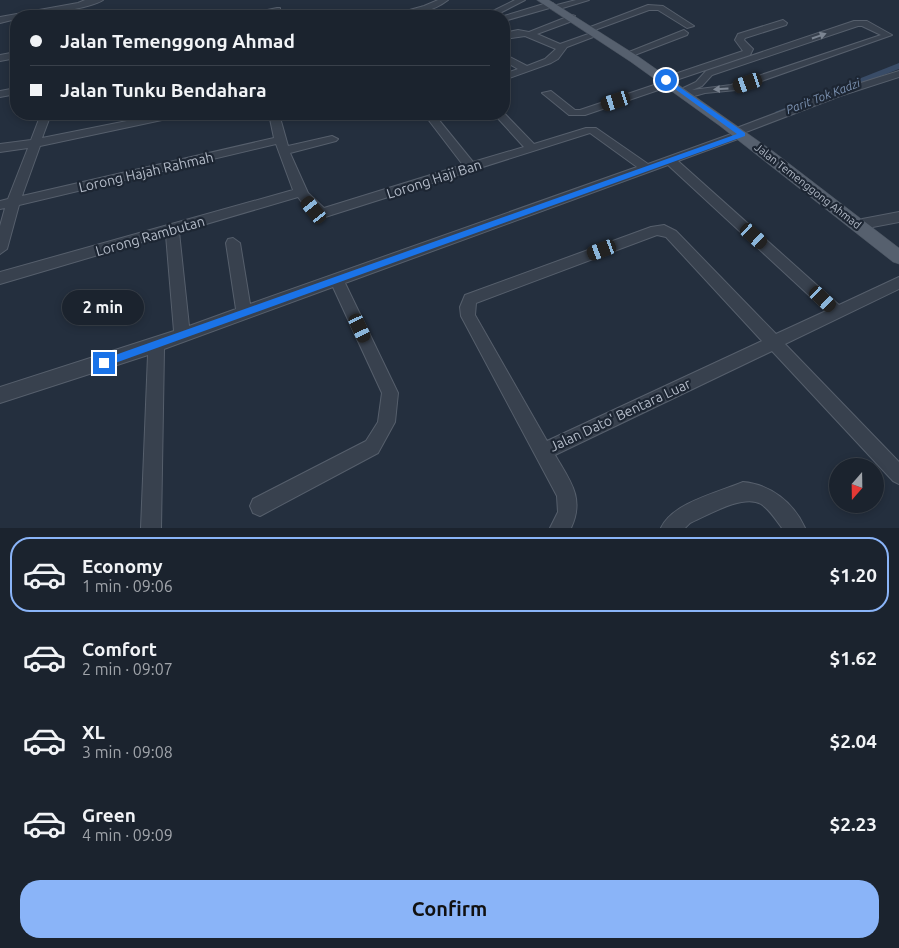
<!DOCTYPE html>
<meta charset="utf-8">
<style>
:root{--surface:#1b232e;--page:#242b36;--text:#f1f3f6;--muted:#a0a4aa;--line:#39404a;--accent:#8ab4f8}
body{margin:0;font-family:Ubuntu,sans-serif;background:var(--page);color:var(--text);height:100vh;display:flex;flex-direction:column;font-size:19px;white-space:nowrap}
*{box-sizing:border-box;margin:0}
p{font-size:16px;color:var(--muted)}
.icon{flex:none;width:28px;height:28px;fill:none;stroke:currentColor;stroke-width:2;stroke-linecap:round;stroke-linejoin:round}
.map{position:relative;height:528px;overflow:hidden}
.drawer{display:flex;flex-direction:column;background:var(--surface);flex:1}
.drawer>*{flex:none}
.banner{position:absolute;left:10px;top:10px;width:500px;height:110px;border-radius:20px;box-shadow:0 2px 8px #0003,0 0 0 1px var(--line);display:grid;align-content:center;height:110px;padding:0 20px;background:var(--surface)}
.needle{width:32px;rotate:200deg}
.tools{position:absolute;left:829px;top:458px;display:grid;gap:10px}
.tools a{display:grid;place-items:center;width:55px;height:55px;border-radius:50%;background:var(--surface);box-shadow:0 2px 8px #0003,0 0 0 1px var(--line);font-size:25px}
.end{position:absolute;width:22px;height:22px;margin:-11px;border:6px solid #1a73e8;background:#fff;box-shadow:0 0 0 2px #fff}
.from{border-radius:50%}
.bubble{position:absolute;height:35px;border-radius:18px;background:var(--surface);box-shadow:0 2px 8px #0003,0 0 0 1px var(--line);font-size:16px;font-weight:600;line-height:35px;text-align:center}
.car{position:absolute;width:15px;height:30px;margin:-15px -8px;border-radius:6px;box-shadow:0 0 4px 1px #0007;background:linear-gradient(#222 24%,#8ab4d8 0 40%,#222 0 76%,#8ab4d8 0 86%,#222 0)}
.banner b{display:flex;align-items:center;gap:18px;height:48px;font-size:19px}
.banner b+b{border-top:1px solid var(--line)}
.banner i{width:12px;height:12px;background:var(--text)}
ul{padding:9px 0 0;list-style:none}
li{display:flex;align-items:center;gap:15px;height:75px;margin:0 10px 8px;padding:0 10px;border:2px solid transparent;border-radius:20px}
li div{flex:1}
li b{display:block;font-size:19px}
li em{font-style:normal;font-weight:600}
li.active{border-color:var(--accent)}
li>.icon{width:45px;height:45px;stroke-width:1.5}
.button{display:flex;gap:10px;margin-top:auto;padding:10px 20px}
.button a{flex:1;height:58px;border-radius:20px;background:var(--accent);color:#111;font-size:20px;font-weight:600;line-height:58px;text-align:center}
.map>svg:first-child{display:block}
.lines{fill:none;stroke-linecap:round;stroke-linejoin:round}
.canal{fill:#394c67;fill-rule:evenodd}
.minor-casing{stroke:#565f6c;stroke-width:2}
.major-casing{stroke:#414a57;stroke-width:1}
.minor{fill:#38414e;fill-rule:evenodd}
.major{fill:#56606e;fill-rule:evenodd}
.oneway{fill:#7c8592}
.route{fill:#1a73e8}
.labels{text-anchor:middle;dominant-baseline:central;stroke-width:4.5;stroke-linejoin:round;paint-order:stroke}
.far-street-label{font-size:11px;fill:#b4bcc9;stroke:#1d2633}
.far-water-label{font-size:12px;font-style:italic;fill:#7c92b1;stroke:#1d2633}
.street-label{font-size:14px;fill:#b4bcc9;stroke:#1d2633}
</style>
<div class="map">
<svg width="899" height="528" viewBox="0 0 899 528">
<rect width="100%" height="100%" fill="#242f3e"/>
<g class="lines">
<!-- canal -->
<path class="canal" d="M899,63V69L783,114H777L775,112Z"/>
<!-- minor casing -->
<g class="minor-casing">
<path id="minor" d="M85,0H103C90,9 35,16 16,16V19L0,23V17L78,3Z
M438,0H448C433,12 407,17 388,16L424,6Z
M515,0H525L496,15L489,13Z
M576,0H589L556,10L553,7L504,21V16L547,3H553V6Z
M648,5L663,6L694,26L687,28L658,10H649L592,31L585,29Z
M277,8H280V12L255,16H238Z
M572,15L575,16V20L537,34L560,44L594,32L601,34L567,47L558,59L551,63L504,80V74L518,69L504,61V54L527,66L545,59L556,49L525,36L504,39V33L518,30L529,32Z
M783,20L787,23L786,25L745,38L744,40L753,49L750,55L673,81V85L585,115H569L542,93L551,91L575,110H580L663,82V78L743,51L735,40L738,34Z
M854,21H867L892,35L736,90L705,93L687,98L677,91L696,82L706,71ZM858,26H862L881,35L731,85L692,90L702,86L712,75Z
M684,30L688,33L687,35L632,56L624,54Z
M16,52V58L0,61V55Z
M899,71V77L840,96L746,132V136L678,161L839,305L899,277V289L785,344L899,462V484L893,481L772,351L555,455C570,481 585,498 571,528H550L558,512L557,496L461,316L460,307L465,295L651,227L664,225L676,231L776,334L826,311L668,165L345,283L398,393L395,422L378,453L260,516L253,513L250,506L253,499L366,441L378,422L382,393L333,287L164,349L161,528H141L148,355L0,403V387L174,331L166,235L0,284V272L293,190L276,144L19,205L7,249L0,254V226L5,208L0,209V201L8,199L28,148L0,152V144L31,140L41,114H51L42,138L162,114H181L176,117L40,146L22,196L274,138L269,114H279L288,146L332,136L338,139L336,141L290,153L308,193L324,208L463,165L424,114H434L473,162L524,147L494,114L504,113L534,144L586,128H596L648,164L734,133V129L832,92ZM590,133L637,167L250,304L240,243L233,238L228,239L226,243L236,309L189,326L179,232L298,197L307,209L322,218ZM657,235L666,237L762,341L547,441L475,315L476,303Z
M16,88V94L0,97V91Z
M899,212V222L857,230L851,225L857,220Z
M743,482C770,484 794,503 805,528H782C776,520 769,509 761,504C743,494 708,515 690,523L685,528H661C672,503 719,492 743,482Z"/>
</g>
<!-- major casing -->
<g class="major-casing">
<path id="major" d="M537,0H549L639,57L774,152L899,248V264L893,262L720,126L631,62Z"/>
</g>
<!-- minor -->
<use href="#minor" class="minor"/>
<!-- major -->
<use href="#major" class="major"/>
</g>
<!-- one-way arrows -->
<defs><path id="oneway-solid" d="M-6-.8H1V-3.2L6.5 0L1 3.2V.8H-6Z" transform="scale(1.25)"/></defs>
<g class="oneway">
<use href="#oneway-solid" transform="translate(819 36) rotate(-19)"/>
<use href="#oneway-solid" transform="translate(721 89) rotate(176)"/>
</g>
<!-- route -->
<path class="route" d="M664,79H668L745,133V136L104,367L101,366V360L104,359L737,134L664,81Z"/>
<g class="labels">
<!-- far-street labels -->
<g class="far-street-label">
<text transform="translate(808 186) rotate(38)">Jalan Temenggong Ahmad</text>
</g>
<!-- far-water labels -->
<g class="far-water-label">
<text transform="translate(823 96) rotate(-21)">Parit Tok Kadzi</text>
</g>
<!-- street labels -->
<g class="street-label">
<text transform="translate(146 172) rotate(-13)">Lorong Hajah Rahmah</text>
<text transform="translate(434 179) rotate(-18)">Lorong Haji Ban</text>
<text transform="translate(150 236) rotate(-16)">Lorong Rambutan</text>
<text transform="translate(620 415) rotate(-25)">Jalan Dato' Bentara Luar</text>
</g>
</g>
</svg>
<div class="tools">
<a><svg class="needle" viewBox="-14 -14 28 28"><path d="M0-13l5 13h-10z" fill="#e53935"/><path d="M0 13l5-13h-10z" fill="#a0a4aa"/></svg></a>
</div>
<i class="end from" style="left:666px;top:80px"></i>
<i class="end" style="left:104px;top:363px"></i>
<div class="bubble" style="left:62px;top:290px;width:82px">2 min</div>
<i class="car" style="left:748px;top:83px;rotate:251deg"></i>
<i class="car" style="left:616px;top:101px;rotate:252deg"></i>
<i class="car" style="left:314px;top:210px;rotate:321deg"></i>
<i class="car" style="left:754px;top:236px;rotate:132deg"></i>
<i class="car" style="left:602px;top:250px;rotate:250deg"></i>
<i class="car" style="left:823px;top:299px;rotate:133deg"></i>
<i class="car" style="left:360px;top:328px;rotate:155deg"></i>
<div class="banner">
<b><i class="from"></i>Jalan Temenggong Ahmad</b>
<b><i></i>Jalan Tunku Bendahara</b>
</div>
</div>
<section class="drawer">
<ul>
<li class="active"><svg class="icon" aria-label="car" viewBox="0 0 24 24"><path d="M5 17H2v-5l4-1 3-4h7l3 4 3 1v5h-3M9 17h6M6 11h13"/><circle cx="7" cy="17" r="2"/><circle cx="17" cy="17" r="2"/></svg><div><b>Economy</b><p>1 min · 09:06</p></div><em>$1.20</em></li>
<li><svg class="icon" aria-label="car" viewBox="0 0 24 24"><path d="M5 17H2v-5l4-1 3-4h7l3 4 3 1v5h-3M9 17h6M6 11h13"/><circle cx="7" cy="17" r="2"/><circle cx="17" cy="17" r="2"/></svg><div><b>Comfort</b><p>2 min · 09:07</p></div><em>$1.62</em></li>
<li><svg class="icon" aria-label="car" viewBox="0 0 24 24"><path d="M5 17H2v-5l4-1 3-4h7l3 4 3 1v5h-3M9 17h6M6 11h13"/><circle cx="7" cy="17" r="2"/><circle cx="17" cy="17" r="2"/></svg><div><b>XL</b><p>3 min · 09:08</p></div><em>$2.04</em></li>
<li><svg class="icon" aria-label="car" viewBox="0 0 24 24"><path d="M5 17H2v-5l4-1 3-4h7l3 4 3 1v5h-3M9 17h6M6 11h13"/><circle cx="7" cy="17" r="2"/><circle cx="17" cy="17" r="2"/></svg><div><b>Green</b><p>4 min · 09:09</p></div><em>$2.23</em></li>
</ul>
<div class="button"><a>Confirm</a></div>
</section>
